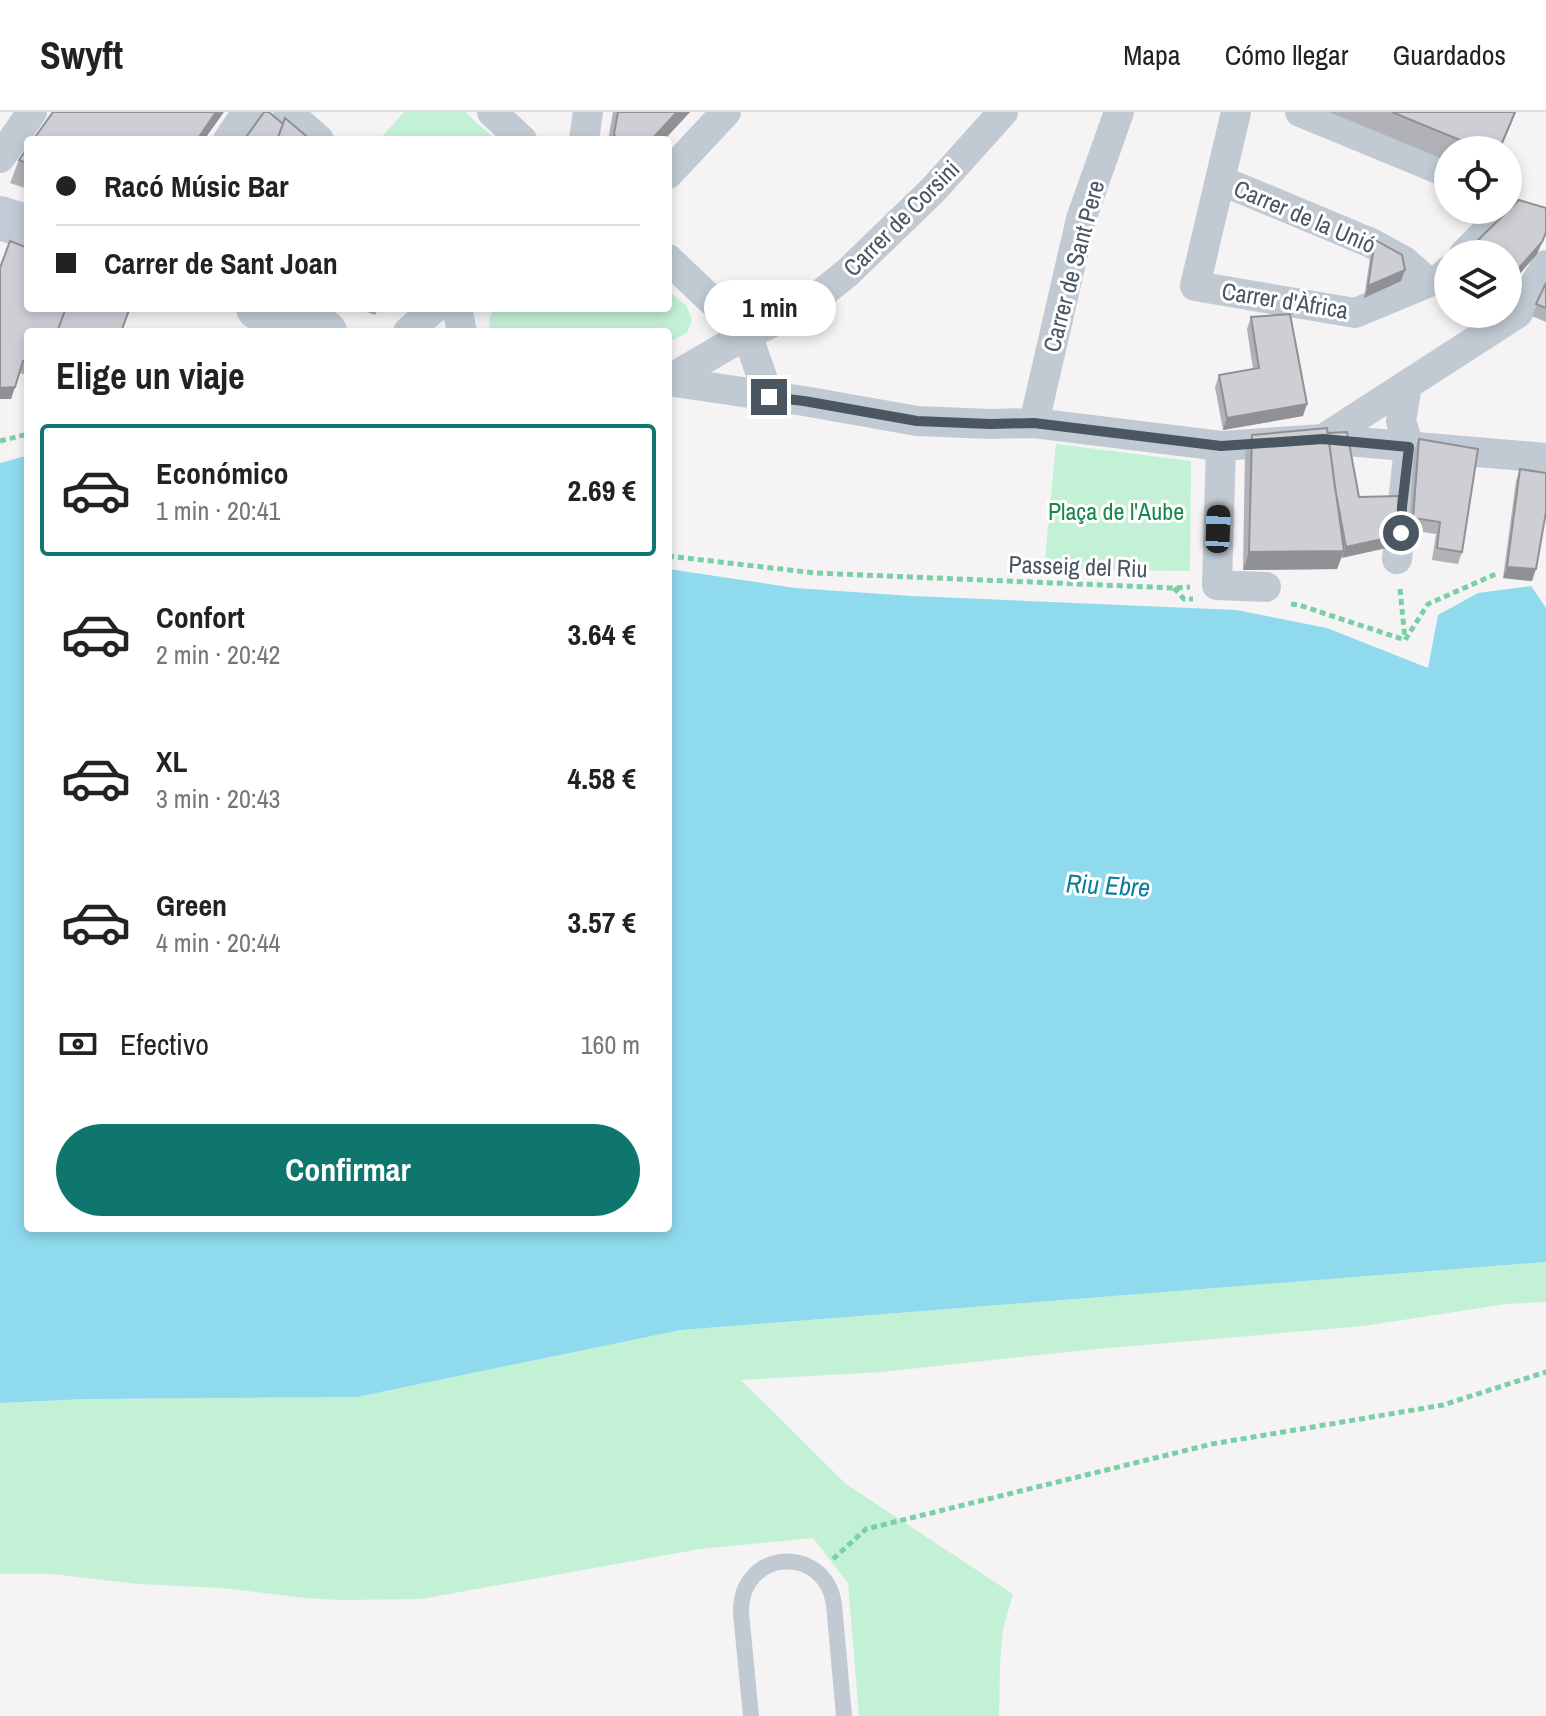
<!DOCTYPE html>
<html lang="es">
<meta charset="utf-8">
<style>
:root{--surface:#fff;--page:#f6f6f6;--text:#222;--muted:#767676;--line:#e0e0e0;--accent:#0f766e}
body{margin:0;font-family:"Archivo Narrow",sans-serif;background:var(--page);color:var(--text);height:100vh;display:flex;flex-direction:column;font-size:30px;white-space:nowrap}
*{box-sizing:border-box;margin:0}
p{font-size:26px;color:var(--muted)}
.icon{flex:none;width:44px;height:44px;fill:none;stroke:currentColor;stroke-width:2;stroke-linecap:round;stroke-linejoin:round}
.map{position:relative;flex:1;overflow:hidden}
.details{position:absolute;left:24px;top:216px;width:648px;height:904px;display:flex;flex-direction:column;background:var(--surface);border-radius:8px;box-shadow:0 4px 12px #0003}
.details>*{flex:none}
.hud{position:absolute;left:24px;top:24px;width:648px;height:176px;border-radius:8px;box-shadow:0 4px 12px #0003;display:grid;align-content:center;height:176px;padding:0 32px;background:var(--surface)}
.fabs{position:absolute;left:1434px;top:24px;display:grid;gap:16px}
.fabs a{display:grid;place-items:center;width:88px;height:88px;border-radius:50%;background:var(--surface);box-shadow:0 4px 12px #0003;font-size:40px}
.end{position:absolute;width:36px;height:36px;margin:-18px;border:10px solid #4a5661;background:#fff;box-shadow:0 0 0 4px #fff}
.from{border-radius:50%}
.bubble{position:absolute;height:56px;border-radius:28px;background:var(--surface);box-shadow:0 4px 12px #0003;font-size:26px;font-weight:700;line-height:56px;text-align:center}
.car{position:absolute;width:24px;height:48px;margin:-24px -12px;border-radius:10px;box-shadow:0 0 6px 2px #0007;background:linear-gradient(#222 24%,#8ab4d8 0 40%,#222 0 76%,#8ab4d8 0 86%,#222 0)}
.hud b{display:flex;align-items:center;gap:28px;height:76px;font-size:30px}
.hud b+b{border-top:2px solid var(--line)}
.hud i{width:20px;height:20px;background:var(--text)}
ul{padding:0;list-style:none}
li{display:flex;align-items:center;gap:24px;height:132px;margin:0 16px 12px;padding:0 16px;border:4px solid transparent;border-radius:8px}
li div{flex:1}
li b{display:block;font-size:30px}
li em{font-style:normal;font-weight:700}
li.active{border-color:var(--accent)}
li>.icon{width:72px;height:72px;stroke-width:1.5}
h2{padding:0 32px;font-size:36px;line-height:96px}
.pay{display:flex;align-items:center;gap:20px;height:88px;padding:0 32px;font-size:30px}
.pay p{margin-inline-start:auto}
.button{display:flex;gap:16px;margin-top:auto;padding:16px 32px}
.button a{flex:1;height:92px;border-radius:48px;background:var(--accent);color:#fff;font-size:32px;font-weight:700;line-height:92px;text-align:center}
header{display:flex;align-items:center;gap:48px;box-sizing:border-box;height:112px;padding:0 40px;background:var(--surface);border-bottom:2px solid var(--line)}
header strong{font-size:38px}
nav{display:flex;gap:44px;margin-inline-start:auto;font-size:28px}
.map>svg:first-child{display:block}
.green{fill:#c3f1d5}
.water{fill:#90daee}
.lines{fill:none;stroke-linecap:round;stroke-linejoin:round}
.path{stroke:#7ad0a6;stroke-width:5;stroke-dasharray:6 4;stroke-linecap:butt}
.lane{stroke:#c1cad2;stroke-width:16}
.street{stroke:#c1cad2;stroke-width:30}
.secondary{stroke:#c1cbd6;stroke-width:44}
.wall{fill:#b0b2b7}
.shaded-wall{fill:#909195}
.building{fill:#cdcfd5;stroke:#909195;stroke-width:2}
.route{stroke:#4a5661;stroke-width:10}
.labels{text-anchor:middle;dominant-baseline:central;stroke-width:6;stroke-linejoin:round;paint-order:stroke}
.street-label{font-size:24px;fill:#4a5661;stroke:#fff}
.park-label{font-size:24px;fill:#17864f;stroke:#fff}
.water-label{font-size:26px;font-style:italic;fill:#0c7c9b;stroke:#fff}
</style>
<header>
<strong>Swyft</strong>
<nav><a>Mapa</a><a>Cómo llegar</a><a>Guardados</a></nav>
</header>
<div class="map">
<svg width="1546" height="1604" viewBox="0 0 1546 1604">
<rect width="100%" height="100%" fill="#f5f3f3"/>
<!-- green -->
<path class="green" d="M404,0H465L496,28H379Z
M668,179L686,193L692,208L687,221L668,230V220H493L489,216L490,203L497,196H668Z
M1056,332L1191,349L1190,459L1044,457Z
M1546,1150V1190L1506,1192L1364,1214L1086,1238L882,1260L741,1268L846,1372L1013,1482L1003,1517L1000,1551L999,1604H859L848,1471L813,1426L700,1437L421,1487L341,1488L305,1486L223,1476L138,1472L52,1462H0V1291L86,1287L357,1285L681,1218Z"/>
<!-- water -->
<path class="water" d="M26,344L28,354V1116H668V457L795,476L912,484L1236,498L1327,516L1428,556L1438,503L1478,481L1531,474L1546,496V1150L681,1218L357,1285L86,1287L0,1291V351Z"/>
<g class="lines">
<!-- path -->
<path class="path" d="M0,329L28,322
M668,444L815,461L1174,476L1190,475
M1174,476L1184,487H1193
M1400,477L1405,527
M1291,492L1299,493L1405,528L1428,492L1498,461
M833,1447L866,1417L1212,1332L1443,1293L1546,1260"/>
<!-- lane -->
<path class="lane" d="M751,1604L741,1501C739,1438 824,1430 834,1492L844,1604"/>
<!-- street -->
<path class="street" d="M288,0L319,28
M492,0L522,28
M1236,0L1195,174L1355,201L1442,165L1448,159
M1300,0L1448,61
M228,28L247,0
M584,28L588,0
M0,46L32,0
M668,62L726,0
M1220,68L1371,131L1404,149L1428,170
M1464,142L1508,98
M668,147L747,222L769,285
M457,196L462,220
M408,220L434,196
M668,268L747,222L801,198L847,161L933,78L1003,0
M668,269L804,289L917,309L990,312L1034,311L1221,334L1323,327L1518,201L1546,153
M1034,311L1081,107L1119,0
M1323,327L1546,346
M1221,334L1217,473L1266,475
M1397,447L1409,335L1401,309L1407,274"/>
<!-- secondary -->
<path class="secondary" d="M0,106L28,115
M258,196L325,220"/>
</g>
<!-- wall -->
<path class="wall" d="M613,0H690L664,28H608Z
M1329,0H1516L1500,38H1448V49Z
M28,35V77L10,71L19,48Z
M1546,96V123L1537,142L1508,175V142H1471L1476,130Z
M1375,128L1401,169L1364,186L1371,139Z
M0,156L28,220V263L19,261L11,287H0Z
M1546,171V210L1532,204Z
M356,196H379L375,203Z
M1251,205L1303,304L1223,318L1215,275L1219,263L1253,257L1247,217Z
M1328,321L1359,385L1396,424L1391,435L1341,445L1337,457L1243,458L1245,341L1252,323Z
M1419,327L1462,440L1458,452L1432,448L1436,422L1409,418L1414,339Z
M1520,357L1532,469L1503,466L1516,369Z"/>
<!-- shaded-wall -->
<path class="shaded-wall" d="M216,0H224L204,28H197Z
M677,0H690L664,28H651Z
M1515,0H1516L1500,38H1499Z
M1546,120L1537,142L1508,175L1510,166Z
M1405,158L1401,169L1364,186L1368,174Z
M15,275L11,287H0V276Z
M1307,292L1303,304L1223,318L1227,306Z
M1396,424L1391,435L1342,446L1346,435Z
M1344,439L1337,457L1243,458L1249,440Z
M1507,455L1536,457L1532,469L1503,466Z"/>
<!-- building -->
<path class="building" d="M53,0H216L197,28H33Z
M264,0H269L283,12L277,28H244Z
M618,0H677L651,28H617L614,22Z
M1392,0H1515L1499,38H1484Z
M285,6L311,28H277Z
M28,35V52L19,48Z
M1519,88L1546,96V120L1542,130L1510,166L1508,164V142H1487L1476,130Z
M1375,128L1402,143L1405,158L1368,174Z
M10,129L28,136V196H66L57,220H28V250L23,249L15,275L0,276V156Z
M1546,171V196L1536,192Z
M66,196H123L129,198L121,220H57Z
M1290,202L1307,292L1227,306L1219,263L1259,256L1251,205Z
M1327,316L1344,439L1249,440L1252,323Z
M1347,320L1359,385L1399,384L1396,424L1346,435L1335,376L1328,321Z
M1419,327L1478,337L1462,440L1437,436L1440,410L1413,406Z
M1520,357L1546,361V400L1536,457L1507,455Z"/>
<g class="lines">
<!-- route -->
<path class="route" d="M769,285L804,289L917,309L990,312L1034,311L1221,334L1323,327L1409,335L1402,395L1401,421"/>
</g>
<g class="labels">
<!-- street labels -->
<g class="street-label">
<text transform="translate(1305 104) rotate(23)">Carrer de la Unió</text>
<text transform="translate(901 106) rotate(-45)">Carrer de Corsini</text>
<text transform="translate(1073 154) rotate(-75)">Carrer de Sant Pere</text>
<text transform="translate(1285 188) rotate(9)">Carrer d'Àfrica</text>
<text transform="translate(1078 454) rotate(2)">Passeig del Riu</text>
</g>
<!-- park labels -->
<g class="park-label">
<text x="1116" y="399">Plaça de l'Aube</text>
</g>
<!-- water labels -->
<g class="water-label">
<text transform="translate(1108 773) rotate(3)">Riu Ebre</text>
</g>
</g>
</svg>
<div class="fabs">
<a><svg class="icon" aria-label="locate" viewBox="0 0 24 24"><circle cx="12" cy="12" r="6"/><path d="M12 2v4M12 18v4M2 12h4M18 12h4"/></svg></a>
<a><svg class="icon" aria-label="layers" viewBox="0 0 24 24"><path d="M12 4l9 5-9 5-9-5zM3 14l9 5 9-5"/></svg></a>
</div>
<i class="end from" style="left:1401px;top:421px"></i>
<i class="end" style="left:769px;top:285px"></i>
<div class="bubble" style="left:704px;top:168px;width:132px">1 min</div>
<i class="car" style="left:1218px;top:417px;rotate:2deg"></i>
<div class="hud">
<b><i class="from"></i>Racó Músic Bar</b>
<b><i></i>Carrer de Sant Joan</b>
</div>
<section class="details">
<h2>Elige un viaje</h2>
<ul>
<li class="active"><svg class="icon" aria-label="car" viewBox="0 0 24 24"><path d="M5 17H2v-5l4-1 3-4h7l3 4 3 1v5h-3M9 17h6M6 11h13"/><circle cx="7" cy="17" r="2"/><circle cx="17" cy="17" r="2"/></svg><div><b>Económico</b><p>1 min · 20:41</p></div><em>2.69 €</em></li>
<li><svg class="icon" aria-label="car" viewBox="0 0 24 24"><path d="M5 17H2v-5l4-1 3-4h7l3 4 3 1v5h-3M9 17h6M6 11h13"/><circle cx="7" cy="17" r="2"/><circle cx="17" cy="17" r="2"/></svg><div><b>Confort</b><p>2 min · 20:42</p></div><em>3.64 €</em></li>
<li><svg class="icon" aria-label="car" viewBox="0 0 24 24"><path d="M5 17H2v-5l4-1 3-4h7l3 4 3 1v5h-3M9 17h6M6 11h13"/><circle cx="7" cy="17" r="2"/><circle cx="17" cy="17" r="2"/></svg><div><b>XL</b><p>3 min · 20:43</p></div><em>4.58 €</em></li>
<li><svg class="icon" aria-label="car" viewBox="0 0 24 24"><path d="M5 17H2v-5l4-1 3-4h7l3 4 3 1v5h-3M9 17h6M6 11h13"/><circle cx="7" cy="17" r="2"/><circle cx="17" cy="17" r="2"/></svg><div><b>Green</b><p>4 min · 20:44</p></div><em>3.57 €</em></li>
</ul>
<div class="pay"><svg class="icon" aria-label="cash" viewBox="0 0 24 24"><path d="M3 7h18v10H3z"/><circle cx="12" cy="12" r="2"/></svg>Efectivo<p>160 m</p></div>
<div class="button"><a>Confirmar</a></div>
</section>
</div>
